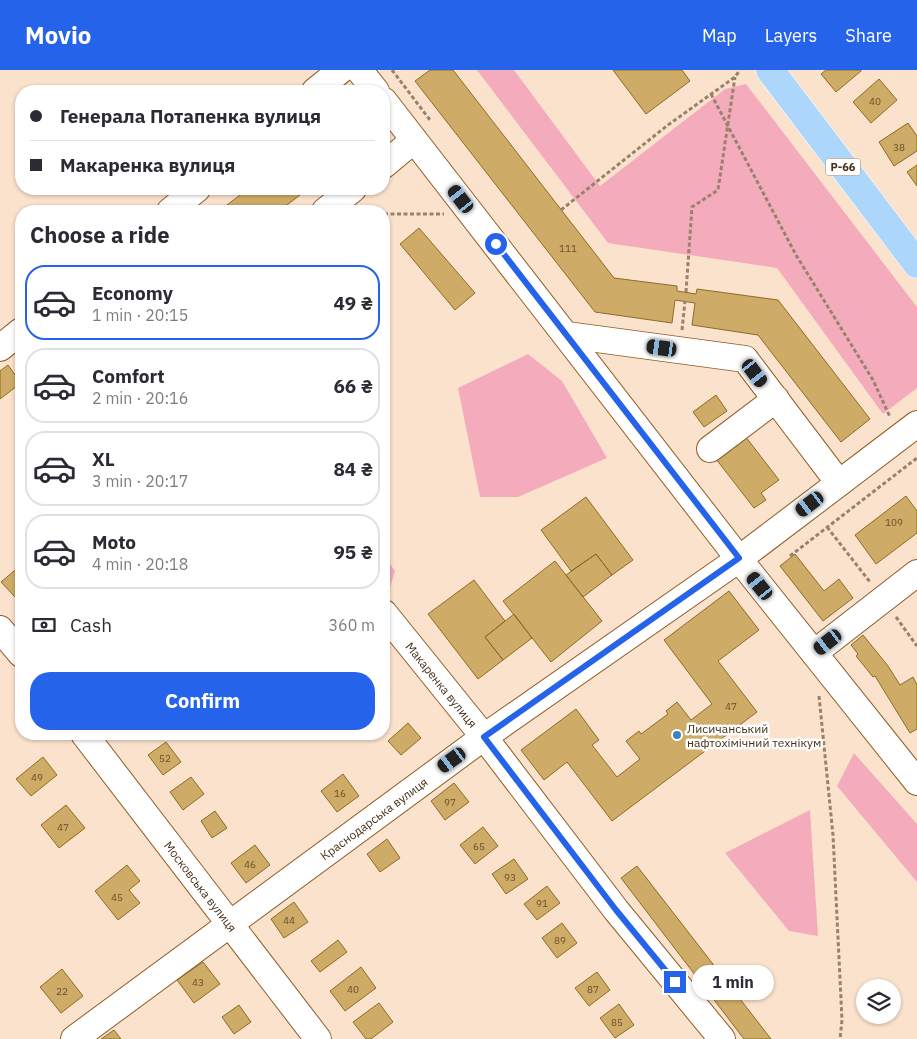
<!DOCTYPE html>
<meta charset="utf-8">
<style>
:root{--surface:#fff;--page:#f7f7f7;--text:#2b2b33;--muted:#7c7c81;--line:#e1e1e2;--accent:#2563eb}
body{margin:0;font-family:"IBM Plex Sans",sans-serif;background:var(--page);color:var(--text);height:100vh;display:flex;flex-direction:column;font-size:19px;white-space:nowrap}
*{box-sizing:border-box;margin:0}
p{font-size:16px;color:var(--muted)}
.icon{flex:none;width:28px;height:28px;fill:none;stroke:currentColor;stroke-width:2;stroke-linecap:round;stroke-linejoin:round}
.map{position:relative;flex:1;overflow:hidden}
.drawer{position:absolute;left:15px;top:135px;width:375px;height:535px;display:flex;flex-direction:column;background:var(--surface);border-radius:20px;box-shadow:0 1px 4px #0004}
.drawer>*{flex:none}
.guide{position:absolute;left:15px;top:15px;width:375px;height:110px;border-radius:20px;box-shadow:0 1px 4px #0004;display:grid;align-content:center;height:110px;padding:0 15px;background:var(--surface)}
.tools{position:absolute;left:856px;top:909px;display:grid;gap:10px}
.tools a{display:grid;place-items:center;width:45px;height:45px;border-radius:50%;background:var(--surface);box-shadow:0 1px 4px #0004;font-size:25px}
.end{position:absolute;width:22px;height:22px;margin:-11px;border:6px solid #2563eb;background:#fff;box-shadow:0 0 0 2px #fff}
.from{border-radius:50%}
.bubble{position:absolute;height:35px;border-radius:18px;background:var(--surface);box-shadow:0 1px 4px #0004;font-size:16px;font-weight:700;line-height:35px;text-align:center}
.car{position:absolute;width:15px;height:30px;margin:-15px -8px;border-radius:6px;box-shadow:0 0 4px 1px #0007;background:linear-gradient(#222 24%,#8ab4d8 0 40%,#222 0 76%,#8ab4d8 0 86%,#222 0)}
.guide b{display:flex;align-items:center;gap:18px;height:48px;font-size:19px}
.guide b+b{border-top:1px solid var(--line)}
.guide i{width:12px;height:12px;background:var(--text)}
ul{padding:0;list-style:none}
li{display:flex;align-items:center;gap:15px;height:75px;margin:0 10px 8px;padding:0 5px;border:2px solid var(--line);border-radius:20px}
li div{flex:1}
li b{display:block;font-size:19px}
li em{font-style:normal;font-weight:700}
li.active{border-color:var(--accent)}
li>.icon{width:45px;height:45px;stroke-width:1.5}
h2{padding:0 15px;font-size:22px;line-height:60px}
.pay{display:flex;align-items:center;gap:12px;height:55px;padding:0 15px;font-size:19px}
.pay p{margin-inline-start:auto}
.cta{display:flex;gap:10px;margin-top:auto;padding:10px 15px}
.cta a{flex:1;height:58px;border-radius:20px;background:var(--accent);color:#fff;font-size:20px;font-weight:700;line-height:58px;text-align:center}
header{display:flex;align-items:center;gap:30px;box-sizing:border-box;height:70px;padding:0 25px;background:var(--accent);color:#fff}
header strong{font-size:24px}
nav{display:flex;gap:28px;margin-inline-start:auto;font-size:18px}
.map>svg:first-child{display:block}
.green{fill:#f4acbd}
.building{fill:#ceab66;stroke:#8d6c25}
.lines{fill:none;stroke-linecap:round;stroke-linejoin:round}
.minor-casing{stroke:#905c26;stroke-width:28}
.major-casing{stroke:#fff;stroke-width:29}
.path{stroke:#99826c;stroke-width:3;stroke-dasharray:4 2.5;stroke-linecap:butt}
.minor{stroke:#fff;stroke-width:26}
.major{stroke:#acd7fa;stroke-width:28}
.route{stroke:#2563eb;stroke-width:6}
.poi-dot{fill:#3b83b8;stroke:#fff;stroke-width:2}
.labels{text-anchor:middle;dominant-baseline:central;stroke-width:5;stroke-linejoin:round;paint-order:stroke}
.number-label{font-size:10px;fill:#694f2d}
.shield{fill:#fff;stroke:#7e6e5f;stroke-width:1}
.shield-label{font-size:11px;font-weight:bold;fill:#47301a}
.street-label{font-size:12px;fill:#47301a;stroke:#fff}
.poi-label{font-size:12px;fill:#47301a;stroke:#fff;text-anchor:start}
</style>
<header>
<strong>Movio</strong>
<nav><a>Map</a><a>Layers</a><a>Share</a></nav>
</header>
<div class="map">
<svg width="917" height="969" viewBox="0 0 917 969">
<rect width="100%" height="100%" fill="#fae2cd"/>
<!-- green -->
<path class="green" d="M477,0H514L600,116L725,19L746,14L917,237V318L883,344L777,198L608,173Z
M528,284L562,311L607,388L518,427H480L458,318Z
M384,486L395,501L389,521L384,515Z
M854,683L917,754V812L837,716Z
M810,740L818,866L789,861L725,783Z"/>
<!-- building -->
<path class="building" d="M430,0H453L614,208L677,216V221L696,224L697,219L778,230L870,349L841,372L758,265L692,255L695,233L675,230L672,253L595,242L415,11Z
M613,0H682L690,11L646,44Z
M826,0H861V1L836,22L821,4Z
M879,9L897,30L871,53L853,32Z
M908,53L917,66V81L894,96L879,72Z
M917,95V116L907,102Z
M248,119H308L279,141H219Z
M419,158L475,223L455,240L400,174Z
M8,295L21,313L0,329V301Z
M716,325L727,341L704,357L693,342Z
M745,366L779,410L761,423L766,430L754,438L716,389Z
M906,426L917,441V463L876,494L855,465Z
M586,427L633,490L612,505L596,484L571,501L541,460Z
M596,484L612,505L583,527L566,505Z
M795,484L824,521L839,509L853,528L823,551L780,496Z
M555,491L602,551L551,592L503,531Z
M20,496L21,525L17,529L1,512Z
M474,510L505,551L485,567L503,590L478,609L428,544Z
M729,521L759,560L718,591L757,642L612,751L567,692L544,710L521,680L576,639L599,670L592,675L617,707L640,689L626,671L639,661L641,664L668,644L666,641L677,632L691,650L712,634L664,570Z
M514,544L532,568L503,590L485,567Z
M863,565L888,596L900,615L913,607L917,615V659L910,663L875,606L873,607L856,586L858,584L851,575Z
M384,618L390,626L384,632Z
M408,653L421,668L401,685L388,671Z
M166,672L181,692L163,705L148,685Z
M43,687L57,705L31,726L16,709Z
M343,704L359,726L337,742L321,721Z
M191,707L204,724L183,740L170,722Z
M454,713L469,732L445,750L431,731Z
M66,735L85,758L59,778L41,755Z
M215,741L227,758L212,768L201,751Z
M483,757L498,776L475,794L460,775Z
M387,769L400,788L380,802L367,784Z
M255,775L270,795L246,813L231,793Z
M514,789L528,809L506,824L492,804Z
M127,795L140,811L129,820L140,833L118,850L95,821Z
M637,796L771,969H744L621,808Z
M547,816L560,833L537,850L524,834Z
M294,832L308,852L284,868L271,849Z
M562,853L577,873L557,888L542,868Z
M338,870L347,882L320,902L311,891Z
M203,892L220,914L194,933L177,910Z
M361,897L376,918L345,941L330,921Z
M62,899L83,926L61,943L40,917Z
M597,902L610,920L589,936L575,918Z
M379,933L393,952L371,969H366L353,952Z
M619,934L634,955L615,968L600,948Z
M239,935L251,952L234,964L222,947Z
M114,960L121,969H101Z"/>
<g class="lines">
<!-- minor casing -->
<g class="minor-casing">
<g id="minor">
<path d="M359,0L376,21"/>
<path d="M315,21L341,0"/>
<path d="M384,31L739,489L917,712"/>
<path d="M384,95L414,70"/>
<path d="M170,141L197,119"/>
<path d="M325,141L353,119"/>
<path d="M567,265L745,289L839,413"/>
<path d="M0,278L21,261"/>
<path d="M710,379L776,329"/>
<path id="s1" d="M384,543L484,667L616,840L722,969"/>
<path d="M0,559L21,584"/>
<path d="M814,583L917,503"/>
<path id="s2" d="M84,664L318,969"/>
<path id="s3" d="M74,969L484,667L739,489L917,354"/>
</g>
</g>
<!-- major casing -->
<g class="major-casing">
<path id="major" d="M770,0L917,194"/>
</g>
<!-- path -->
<path class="path" d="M392,0L430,50
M711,24L796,185L873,310L890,347
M561,140L668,55L735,7L740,0
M384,144H444
M686,222L692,137L718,120L735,7
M682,260L685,231
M827,457L870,512
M790,486L917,388
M896,547L917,576
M819,626L833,765L842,950L840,969"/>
<!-- minor -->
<use href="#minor" class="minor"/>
<!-- major -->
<use href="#major" class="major"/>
</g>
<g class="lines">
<!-- route -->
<path class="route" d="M496,174L739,488L484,667L616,840L675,912"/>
</g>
<!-- markers -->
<circle class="poi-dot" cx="677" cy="665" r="5"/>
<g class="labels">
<!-- number labels -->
<g class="number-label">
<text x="875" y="31">40</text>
<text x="899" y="77">38</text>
<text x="568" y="178">111</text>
<text x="894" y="452">109</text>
<text x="731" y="636">47</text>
<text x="165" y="688">52</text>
<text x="37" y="707">49</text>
<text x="340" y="723">16</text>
<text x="450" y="732">97</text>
<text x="63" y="757">47</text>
<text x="479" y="776">65</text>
<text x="250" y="794">46</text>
<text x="510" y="807">93</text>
<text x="117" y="827">45</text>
<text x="542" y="833">91</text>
<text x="289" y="850">44</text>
<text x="560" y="870">89</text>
<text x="198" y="912">43</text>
<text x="353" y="919">40</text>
<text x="593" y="919">87</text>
<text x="62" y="921">22</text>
<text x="617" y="952">85</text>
</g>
<!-- shield labels -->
<rect class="shield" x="825.5" y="88.5" width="35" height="17" rx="4"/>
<g class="shield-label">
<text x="843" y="97">Р-66</text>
</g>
<!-- street labels -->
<g class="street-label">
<text stroke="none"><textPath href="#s1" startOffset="92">Макаренка вулиця</textPath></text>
<text stroke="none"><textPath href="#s3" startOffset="372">Краснодарська вулиця</textPath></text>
<text stroke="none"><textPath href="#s2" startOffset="192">Московська вулиця</textPath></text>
</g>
<!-- poi labels -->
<g class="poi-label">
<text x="687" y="658">Лисичанський<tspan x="687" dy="14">нафтохімічний технікум</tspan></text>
</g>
</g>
</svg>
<div class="tools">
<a><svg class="icon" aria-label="layers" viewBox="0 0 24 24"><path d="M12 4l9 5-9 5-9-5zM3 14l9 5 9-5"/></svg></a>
</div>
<i class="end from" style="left:496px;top:174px"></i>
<i class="end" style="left:675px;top:912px"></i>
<div class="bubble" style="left:692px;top:895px;width:82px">1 min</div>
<i class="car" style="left:461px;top:129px;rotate:322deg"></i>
<i class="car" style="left:662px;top:278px;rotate:278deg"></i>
<i class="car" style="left:755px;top:303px;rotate:143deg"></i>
<i class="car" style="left:810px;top:434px;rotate:233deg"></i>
<i class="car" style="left:760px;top:516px;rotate:321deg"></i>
<i class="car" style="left:828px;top:572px;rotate:232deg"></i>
<i class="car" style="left:452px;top:690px;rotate:234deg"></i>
<div class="guide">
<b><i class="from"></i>Генерала Потапенка вулиця</b>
<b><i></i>Макаренка вулиця</b>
</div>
<section class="drawer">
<h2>Choose a ride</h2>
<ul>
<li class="active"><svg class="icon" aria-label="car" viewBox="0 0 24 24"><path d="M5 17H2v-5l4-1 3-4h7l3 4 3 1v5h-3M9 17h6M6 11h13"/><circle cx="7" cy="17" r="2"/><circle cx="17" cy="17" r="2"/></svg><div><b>Economy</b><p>1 min · 20:15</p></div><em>49 ₴</em></li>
<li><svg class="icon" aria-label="car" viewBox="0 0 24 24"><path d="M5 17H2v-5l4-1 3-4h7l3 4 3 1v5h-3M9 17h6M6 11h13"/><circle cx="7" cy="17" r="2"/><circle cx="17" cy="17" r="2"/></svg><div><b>Comfort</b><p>2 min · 20:16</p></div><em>66 ₴</em></li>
<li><svg class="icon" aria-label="car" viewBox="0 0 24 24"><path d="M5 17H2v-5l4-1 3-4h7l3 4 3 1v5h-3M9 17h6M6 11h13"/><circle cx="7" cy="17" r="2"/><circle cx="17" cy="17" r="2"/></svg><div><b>XL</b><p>3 min · 20:17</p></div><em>84 ₴</em></li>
<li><svg class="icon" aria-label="car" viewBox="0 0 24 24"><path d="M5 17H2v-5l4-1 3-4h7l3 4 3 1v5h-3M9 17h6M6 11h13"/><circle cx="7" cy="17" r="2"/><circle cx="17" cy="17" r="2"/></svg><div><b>Moto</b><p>4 min · 20:18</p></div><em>95 ₴</em></li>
</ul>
<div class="pay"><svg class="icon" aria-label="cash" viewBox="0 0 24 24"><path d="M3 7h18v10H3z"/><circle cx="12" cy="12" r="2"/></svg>Cash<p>360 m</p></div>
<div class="cta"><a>Confirm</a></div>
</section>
</div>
